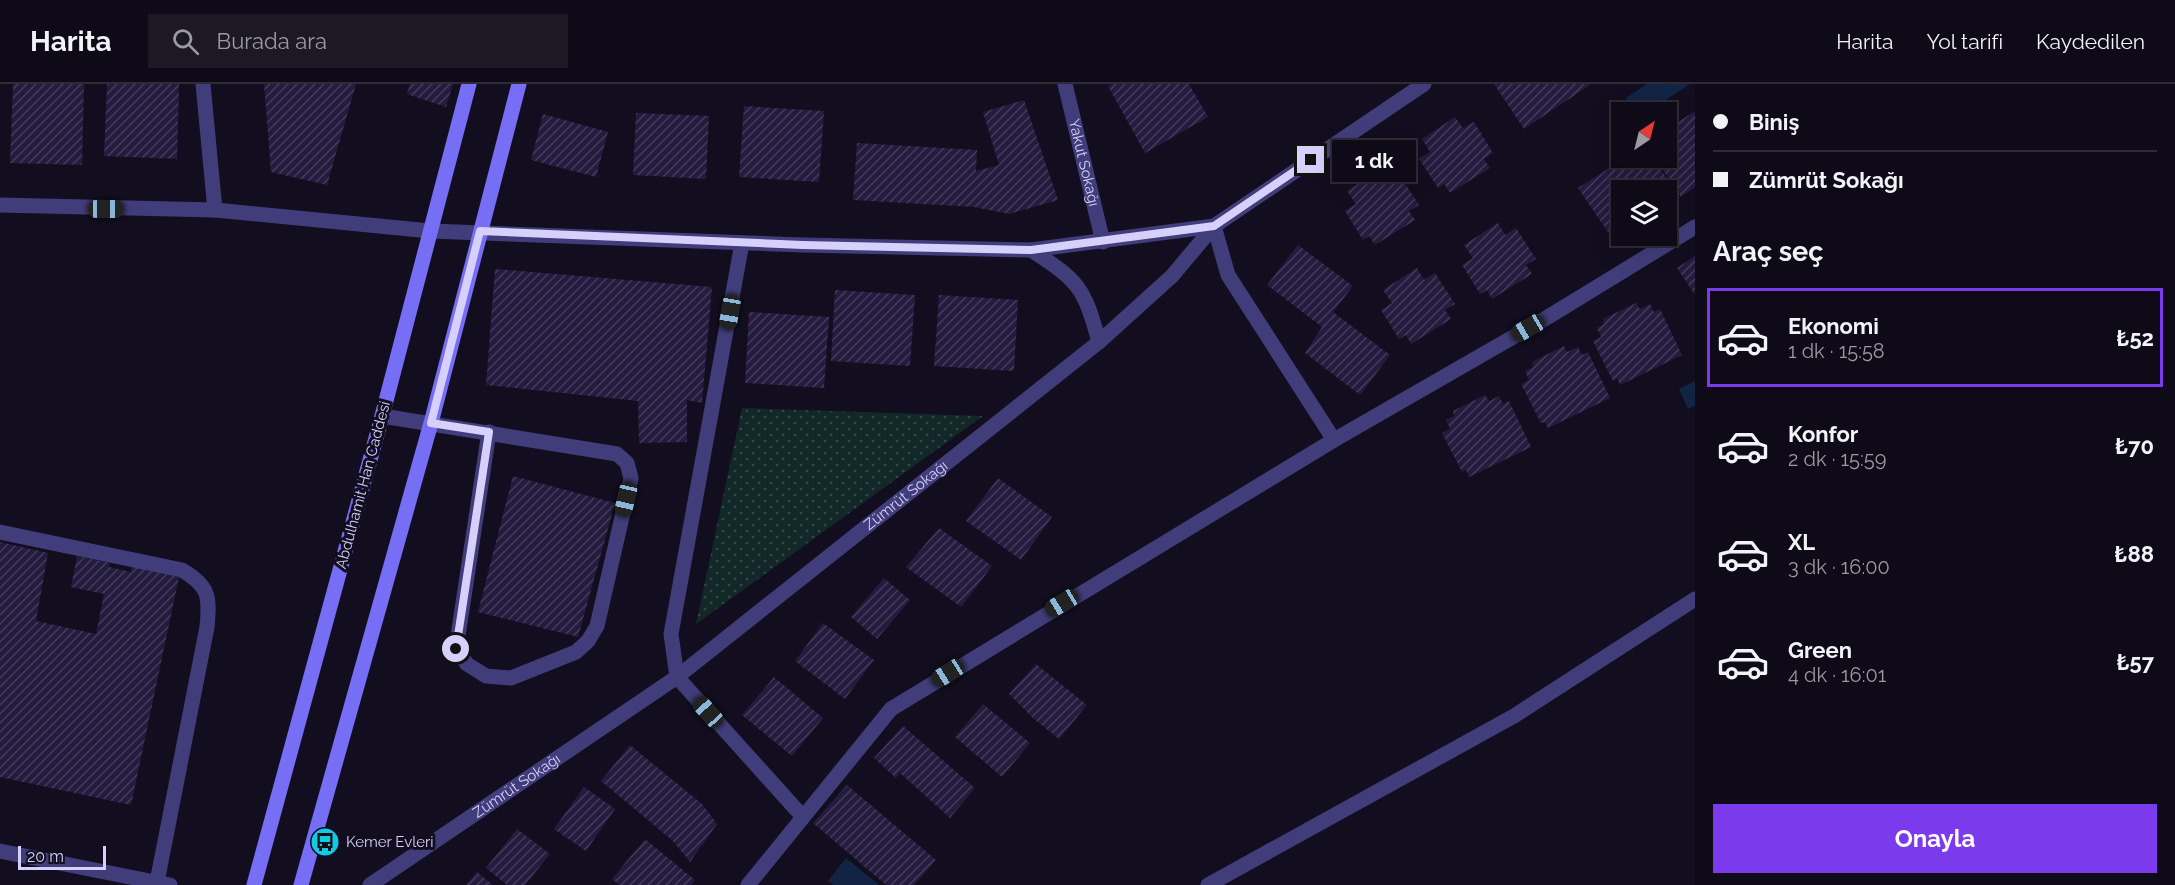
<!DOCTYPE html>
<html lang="tr">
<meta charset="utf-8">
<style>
:root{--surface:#0e0a17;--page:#1c1824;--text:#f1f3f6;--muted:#9b9aa1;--line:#2e2b36;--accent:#7c3aed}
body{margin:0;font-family:Raleway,sans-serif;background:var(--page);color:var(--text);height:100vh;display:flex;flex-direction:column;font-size:22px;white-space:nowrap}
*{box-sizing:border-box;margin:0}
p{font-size:20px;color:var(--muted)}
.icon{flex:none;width:33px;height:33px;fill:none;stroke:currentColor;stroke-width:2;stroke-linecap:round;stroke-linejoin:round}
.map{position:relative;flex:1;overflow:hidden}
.drawer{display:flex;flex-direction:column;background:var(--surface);width:480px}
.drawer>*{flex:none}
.hud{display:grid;align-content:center;height:132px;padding:0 18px;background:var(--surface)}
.needle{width:39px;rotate:35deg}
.tools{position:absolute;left:1611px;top:18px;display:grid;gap:12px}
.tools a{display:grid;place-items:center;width:66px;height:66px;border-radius:0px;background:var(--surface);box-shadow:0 6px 24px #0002,0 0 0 2px var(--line);font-size:30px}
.scale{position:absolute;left:18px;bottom:15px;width:88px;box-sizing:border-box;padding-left:6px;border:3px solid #d6d0fb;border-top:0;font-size:16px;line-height:21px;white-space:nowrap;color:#d6d0fb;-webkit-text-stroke:4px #120e1f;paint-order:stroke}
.end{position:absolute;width:27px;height:27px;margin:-14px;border:8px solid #d6d0fb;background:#111;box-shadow:0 0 0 3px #111}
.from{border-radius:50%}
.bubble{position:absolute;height:42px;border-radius:0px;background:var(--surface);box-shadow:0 6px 24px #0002,0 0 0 2px var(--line);font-size:20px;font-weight:700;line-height:42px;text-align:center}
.car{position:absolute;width:18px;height:36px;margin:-18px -9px;border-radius:8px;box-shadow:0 0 4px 2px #0007;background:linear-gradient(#222 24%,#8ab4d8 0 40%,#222 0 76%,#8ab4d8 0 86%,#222 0)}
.hud b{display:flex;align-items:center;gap:21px;height:57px;font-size:22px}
.hud b+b{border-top:2px solid var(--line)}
.hud i{width:15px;height:15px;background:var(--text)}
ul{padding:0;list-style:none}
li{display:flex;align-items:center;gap:18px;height:99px;margin:0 12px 9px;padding:0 6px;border:3px solid transparent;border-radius:0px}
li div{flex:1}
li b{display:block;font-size:22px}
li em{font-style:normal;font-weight:700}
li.selected{border-color:var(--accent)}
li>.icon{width:54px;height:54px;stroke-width:1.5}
h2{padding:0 18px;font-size:27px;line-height:72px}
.cta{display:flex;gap:12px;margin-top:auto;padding:12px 18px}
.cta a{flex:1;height:69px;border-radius:0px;background:var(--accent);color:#fff;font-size:24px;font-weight:700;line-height:69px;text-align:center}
header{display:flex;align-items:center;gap:36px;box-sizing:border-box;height:84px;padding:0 30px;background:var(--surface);border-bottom:2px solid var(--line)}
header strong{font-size:28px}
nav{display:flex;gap:33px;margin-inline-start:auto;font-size:21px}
.search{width:420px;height:54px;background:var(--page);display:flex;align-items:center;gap:15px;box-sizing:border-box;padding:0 21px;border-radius:0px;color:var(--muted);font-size:22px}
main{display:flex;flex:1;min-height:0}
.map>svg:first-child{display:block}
.park{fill:url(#park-dots)}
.water{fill:#122444}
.building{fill:url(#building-hatch)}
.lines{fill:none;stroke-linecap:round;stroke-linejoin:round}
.service{stroke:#413d7a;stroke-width:15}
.minor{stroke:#413d7a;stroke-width:15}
.tertiary{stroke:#413d7a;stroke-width:15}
.secondary{stroke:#766ef4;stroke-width:15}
.route{stroke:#d6d0fb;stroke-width:8}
.labels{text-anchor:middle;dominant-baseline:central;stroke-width:6;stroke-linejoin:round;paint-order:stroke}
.street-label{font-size:15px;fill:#d6d0fb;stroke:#120e1f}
.poi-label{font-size:15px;fill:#d6d0fb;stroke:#120e1f;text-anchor:start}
</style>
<header>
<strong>Harita</strong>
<div class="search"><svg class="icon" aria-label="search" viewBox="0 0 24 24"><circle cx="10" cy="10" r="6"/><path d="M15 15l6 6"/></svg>Burada ara</div>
<nav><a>Harita</a><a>Yol tarifi</a><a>Kaydedilen</a></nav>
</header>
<main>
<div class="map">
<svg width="1695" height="801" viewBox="0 0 1695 801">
<defs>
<pattern id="park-dots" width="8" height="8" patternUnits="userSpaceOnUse" patternTransform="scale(1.5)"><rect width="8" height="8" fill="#122828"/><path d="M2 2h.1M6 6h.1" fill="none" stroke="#344648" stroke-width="1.8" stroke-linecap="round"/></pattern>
<pattern id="building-hatch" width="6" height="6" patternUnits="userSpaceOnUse" patternTransform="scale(1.5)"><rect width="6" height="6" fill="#241c3e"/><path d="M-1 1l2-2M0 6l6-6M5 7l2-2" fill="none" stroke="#433c5b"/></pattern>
</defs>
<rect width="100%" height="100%" fill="#120e1f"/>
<!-- park -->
<path class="park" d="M742,324L983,332L696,540Z"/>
<!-- water -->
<path class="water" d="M1647,0H1690L1647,28H1635L1626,14Z
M1695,297V322L1688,325L1679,305Z
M846,774L879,801H833L828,797Z"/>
<!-- building -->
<path class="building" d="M13,0H84L82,81L10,79Z
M107,0H179L177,75L104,72Z
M264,0H356L327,101L271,88Z
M410,0H453L446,23L407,10Z
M1112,0H1189L1208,33L1145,69L1108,2Z
M1494,0H1589L1590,1L1524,45Z
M1024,16L1058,116L1009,130L974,123L853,116L857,59L977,66L976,87L999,81L983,28Z
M744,22L824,27L819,98L739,93Z
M1695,27V103L1681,113L1655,74H1666V46Z
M636,29L709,32L706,95L633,91Z
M543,30L608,48L596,93L531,76Z
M1455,33L1463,44L1474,38L1493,69L1484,75L1490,84L1450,109L1444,100L1438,104L1419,75L1430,68L1422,55Z
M1625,74H1653L1680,114L1666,122V106H1622V152L1614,157L1578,104Z
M1381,85L1388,97L1399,90L1419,121L1409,127L1415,136L1375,161L1369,152L1363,156L1345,127L1356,120L1347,107Z
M1498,139L1505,151L1516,144L1536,175L1526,181L1532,190L1492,215L1487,206L1480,210L1462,181L1473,174L1464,161Z
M1298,161L1353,202L1333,228L1390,271L1360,311L1305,269L1322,243L1267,201Z
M1695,172V211L1677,184Z
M1417,184L1424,196L1435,189L1455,220L1445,226L1451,235L1411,260L1406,251L1399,255L1381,226L1392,219L1383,206Z
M495,185L712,203L702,319L687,316V358L639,359L638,317L486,301Z
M835,206L915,211L910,282L831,277Z
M939,211L1018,216L1014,287L934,282Z
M1636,219L1640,225L1650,220L1654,228L1660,225L1682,271L1620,301L1617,294L1613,297L1593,257L1601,253L1597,244L1604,240L1603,235Z
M749,228L829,233L824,304L745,299Z
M1564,262L1567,268L1578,263L1582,271L1588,268L1610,314L1548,344L1545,338L1541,339L1521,300L1529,296L1525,287L1533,283L1532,278Z
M1485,311L1489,317L1499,312L1503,320L1509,317L1531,363L1469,393L1466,386L1462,388L1442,349L1450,345L1446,336L1454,332L1453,327Z
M513,392L615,419L578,553L478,528Z
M998,394L1052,433L1021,476L966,437Z
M939,444L992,482L961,523L906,483Z
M0,458L48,469L36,537L96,550L104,510L71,503L77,472L110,479L109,483L131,488L132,482L179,493L131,721L0,693Z
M884,494L910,516L877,555L851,533Z
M823,539L874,576L845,615L795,577Z
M1036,580L1087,621L1059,655L1033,634L1009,610Z
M774,593L823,634L792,672L742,631Z
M983,620L1030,659L1002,693L955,653Z
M903,642L975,704L950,734L900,689L896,694L874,674Z
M630,661L702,720L717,740L690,778L672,756L601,697Z
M847,701L936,776L914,801H886L813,739Z
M584,703L615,725L586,767L554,745Z
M517,745L550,770L525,801H507L486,784Z
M645,755L695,796L691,801H619L612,795Z
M477,788L493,801H466Z"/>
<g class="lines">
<!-- service -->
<path class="service" d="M382,332L617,370L627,379L631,394L597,542L588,557L576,568L511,594L486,592L467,580L456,565L489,348
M0,448L182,486C209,502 210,512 207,543L157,798
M0,767L170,801"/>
<!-- minor -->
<g class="minor">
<path d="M203,0L215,126"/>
<path id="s1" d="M1065,0L1103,158"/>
<path d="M0,121L215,126L430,147L803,161L1031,166L1214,142L1228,191L1334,356"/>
<path d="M742,159L671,550L677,593L803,733"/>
<path d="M1031,166C1079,197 1084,203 1099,258"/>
<path d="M748,801L891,625L1334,356L1548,233L1695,143"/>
<path d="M1208,801L1514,632L1695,515"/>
</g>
<!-- tertiary -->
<path class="tertiary" id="s2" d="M370,801L677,593L1099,258L1172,192L1214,142L1424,0"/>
<!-- secondary -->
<path class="secondary" d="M254,801L382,332L469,0
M301,801L431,339L519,0"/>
</g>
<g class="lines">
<!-- route -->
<path class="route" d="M456,565L489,348L431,339L480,147L803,161L1031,166L1214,142L1311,76"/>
</g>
<!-- icons -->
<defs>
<g id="bus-disc" transform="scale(1.5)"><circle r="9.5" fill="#12c9e6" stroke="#120e1f"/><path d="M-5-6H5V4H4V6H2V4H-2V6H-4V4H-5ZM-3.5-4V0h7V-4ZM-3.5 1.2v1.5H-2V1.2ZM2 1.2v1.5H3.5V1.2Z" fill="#111"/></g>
</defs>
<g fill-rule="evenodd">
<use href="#bus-disc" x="325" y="758"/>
</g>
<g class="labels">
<!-- street labels -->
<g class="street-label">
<text stroke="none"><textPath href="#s1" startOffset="81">Yakut Sokağı</textPath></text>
<text transform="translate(363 401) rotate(-75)">Abdulhamit Han Caddesi</text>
<text stroke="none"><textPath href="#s2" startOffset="663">Zümrüt Sokağı</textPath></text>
<text stroke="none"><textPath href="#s2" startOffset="177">Zümrüt Sokağı</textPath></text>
</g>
<!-- poi labels -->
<g class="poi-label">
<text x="346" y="758">Kemer Evleri</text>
</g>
</g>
</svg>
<div class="tools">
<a><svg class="needle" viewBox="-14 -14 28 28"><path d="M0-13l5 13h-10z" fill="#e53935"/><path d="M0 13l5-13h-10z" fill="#9b9aa1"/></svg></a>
<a><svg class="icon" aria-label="layers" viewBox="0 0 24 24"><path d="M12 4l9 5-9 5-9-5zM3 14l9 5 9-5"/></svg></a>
</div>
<div class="scale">20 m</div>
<i class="end from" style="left:456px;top:565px"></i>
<i class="end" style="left:1311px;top:76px"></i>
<div class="bubble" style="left:1332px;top:56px;width:84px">1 dk</div>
<i class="car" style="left:106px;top:125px;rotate:90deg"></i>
<i class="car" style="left:730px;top:228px;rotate:190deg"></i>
<i class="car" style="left:1528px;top:244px;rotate:240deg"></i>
<i class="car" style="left:626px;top:415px;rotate:193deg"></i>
<i class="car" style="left:1062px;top:519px;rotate:239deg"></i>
<i class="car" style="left:948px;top:589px;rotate:238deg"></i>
<i class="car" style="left:708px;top:628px;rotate:318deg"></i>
</div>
<section class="drawer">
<div class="hud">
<b><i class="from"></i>Biniş</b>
<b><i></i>Zümrüt Sokağı</b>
</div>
<h2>Araç seç</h2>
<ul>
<li class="selected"><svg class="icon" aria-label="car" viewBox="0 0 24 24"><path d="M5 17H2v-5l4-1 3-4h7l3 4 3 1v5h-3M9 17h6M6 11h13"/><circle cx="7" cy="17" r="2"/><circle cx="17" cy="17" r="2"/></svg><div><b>Ekonomi</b><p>1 dk · 15:58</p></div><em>₺52</em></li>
<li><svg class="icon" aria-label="car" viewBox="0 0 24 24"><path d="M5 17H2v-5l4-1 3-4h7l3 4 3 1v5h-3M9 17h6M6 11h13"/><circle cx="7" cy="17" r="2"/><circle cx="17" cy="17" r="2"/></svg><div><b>Konfor</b><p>2 dk · 15:59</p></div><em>₺70</em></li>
<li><svg class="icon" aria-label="car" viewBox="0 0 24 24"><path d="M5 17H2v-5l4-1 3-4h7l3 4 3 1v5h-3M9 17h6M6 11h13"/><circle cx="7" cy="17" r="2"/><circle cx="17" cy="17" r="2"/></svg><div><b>XL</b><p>3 dk · 16:00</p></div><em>₺88</em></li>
<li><svg class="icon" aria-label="car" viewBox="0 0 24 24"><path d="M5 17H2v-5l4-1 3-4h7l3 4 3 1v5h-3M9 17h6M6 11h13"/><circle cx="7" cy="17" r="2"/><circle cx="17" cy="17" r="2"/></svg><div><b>Green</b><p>4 dk · 16:01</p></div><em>₺57</em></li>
</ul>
<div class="cta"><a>Onayla</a></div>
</section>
</main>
